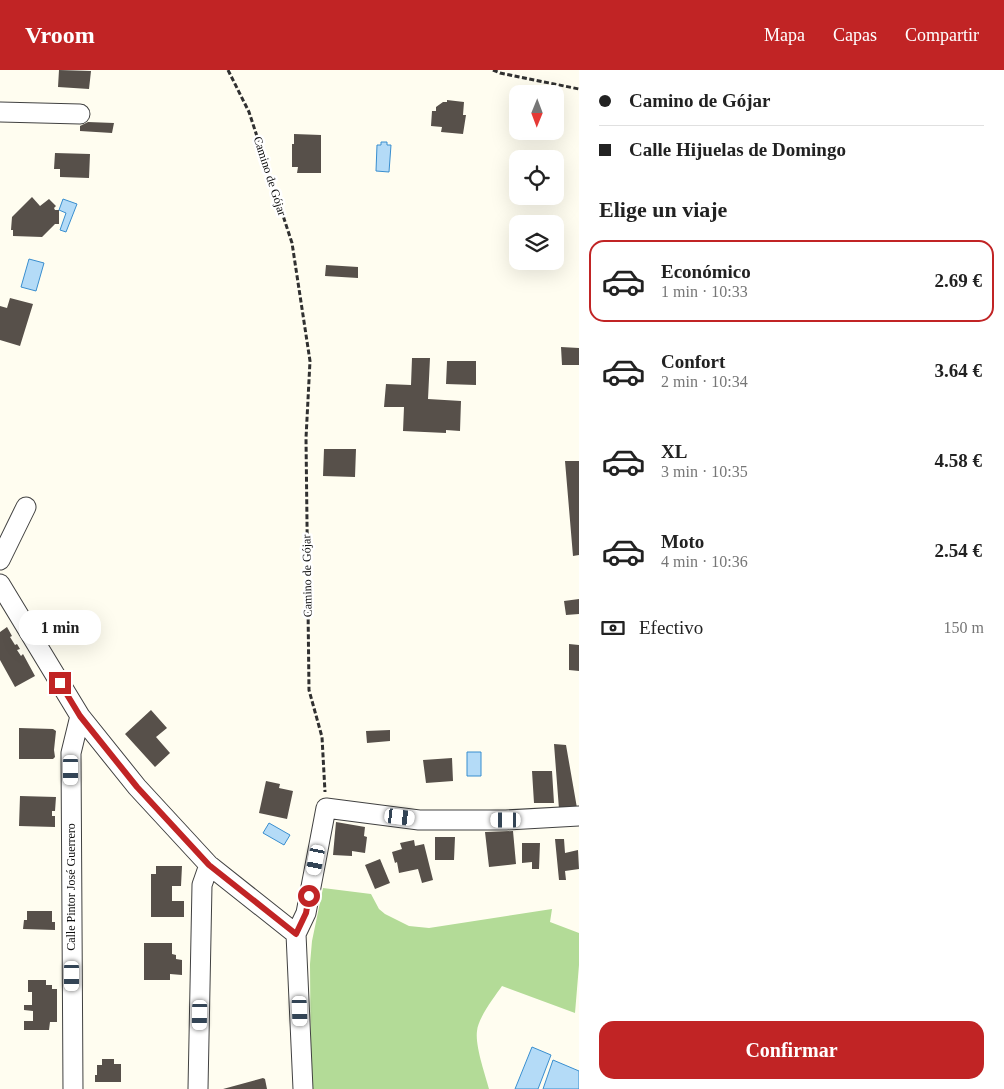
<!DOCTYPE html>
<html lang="es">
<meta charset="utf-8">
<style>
:root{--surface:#fff;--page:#f2f2f2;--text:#222;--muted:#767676;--line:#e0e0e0;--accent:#c12425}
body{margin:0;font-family:"Times New Roman",serif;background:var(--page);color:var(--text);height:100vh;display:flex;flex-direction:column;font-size:19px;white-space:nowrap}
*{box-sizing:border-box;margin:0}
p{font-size:16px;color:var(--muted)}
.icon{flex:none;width:28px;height:28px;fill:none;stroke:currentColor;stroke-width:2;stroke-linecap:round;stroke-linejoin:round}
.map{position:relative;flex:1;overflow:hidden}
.side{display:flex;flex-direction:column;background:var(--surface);width:425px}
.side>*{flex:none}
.hud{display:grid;align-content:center;height:110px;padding:0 20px;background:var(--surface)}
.needle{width:32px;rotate:181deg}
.buttons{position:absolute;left:509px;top:15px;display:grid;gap:10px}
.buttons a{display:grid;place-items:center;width:55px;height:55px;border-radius:10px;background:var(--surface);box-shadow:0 5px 20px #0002;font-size:25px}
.end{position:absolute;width:22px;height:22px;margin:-11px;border:6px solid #c12425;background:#fff;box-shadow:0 0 0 2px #fff}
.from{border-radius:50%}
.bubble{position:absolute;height:35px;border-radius:15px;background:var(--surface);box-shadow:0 5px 20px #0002;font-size:16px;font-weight:700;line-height:35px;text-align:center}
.car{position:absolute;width:15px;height:30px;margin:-15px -8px;border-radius:6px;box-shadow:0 0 4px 1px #0007;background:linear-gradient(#fff 24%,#345 0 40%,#fff 0 76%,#345 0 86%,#fff 0)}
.hud b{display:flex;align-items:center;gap:18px;height:48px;font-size:19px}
.hud b+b{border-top:1px solid var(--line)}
.hud i{width:12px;height:12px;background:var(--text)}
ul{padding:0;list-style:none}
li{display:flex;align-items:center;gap:15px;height:82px;margin:0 10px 8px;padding:0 10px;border:2px solid transparent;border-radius:15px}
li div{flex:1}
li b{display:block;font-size:19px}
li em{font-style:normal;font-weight:700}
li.on{border-color:var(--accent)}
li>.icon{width:45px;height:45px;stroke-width:1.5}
h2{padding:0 20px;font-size:22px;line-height:60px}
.pay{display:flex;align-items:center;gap:12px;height:55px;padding:0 20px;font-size:19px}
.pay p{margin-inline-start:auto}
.primary-button{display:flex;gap:10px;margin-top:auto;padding:10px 20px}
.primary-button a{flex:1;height:58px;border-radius:15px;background:var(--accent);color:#fff;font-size:20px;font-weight:700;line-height:58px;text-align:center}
header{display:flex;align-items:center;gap:30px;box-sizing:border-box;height:70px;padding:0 25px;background:var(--accent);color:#fff}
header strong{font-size:24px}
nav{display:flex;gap:28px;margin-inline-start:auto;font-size:18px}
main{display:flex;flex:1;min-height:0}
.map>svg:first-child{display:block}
.forest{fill:#b3db97}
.water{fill:#b4dbf7;stroke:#398ecf}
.building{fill:#57504a}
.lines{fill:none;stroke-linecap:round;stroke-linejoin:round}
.minor-casing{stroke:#414141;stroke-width:21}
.path{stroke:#303030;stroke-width:3;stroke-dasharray:5 2.5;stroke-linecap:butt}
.minor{stroke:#fff;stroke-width:19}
.route{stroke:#c12425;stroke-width:6}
.labels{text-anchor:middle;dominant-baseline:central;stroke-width:5;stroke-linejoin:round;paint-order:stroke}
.street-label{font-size:12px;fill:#0e0e0e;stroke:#fff}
</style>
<header>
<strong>Vroom</strong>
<nav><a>Mapa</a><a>Capas</a><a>Compartir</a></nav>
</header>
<main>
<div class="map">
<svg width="579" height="1019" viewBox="0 0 579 1019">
<rect width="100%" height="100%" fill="#fffdf0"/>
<!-- forest -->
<path class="forest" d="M323,818L371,824L379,839L385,844L409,856L429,858L552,839L550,852L579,863V895L575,943L502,916C495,926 478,948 477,961C475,976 485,1004 489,1019H311L310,894L312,871Z"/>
<!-- water -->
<path class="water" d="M381,72H387V75H391L389,102L376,101L377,75H381Z
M63,129L77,134L66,162L60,160L66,143L59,140Z
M29,189L44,193L36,221L21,217Z
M481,682V706H467V682Z
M269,753L290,765L284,775L263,763Z
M532,977L551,985L538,1019H515Z
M553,990L579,1001V1019H543Z"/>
<!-- building -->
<path class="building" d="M59,0L91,1L89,19L58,17Z
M447,30L464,32L463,45H466L463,64L441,62L442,57L431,56L432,41H436V37L443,32H447Z
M88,52L114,53L112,63L80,61V56Z
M294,64L321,65V103H297L298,97H292V74H294Z
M55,83L90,84L89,108L60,107V99H54Z
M32,127L40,136L49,129L56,136L54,138L55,140H59V154H55L42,167L13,166V160H11L12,147Z
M326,195L358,197V208L325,206Z
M10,228L33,234L20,276L0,270V236L7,238Z
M561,277L579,278V295H562Z
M412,288H430L428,329L461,331L460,361L446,360V363L403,361L404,337H384L386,314L411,315Z
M447,291H476V315L446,314Z
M324,379H356L355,407L323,406Z
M565,391H579V485L573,486Z
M579,529V544L566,545L564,531Z
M7,557L12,566L10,567L15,575L17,574L20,579L17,580L21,586L23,584L35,606L15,617L0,590V562Z
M569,574L579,575V601L569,600Z
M151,640L167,658L156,667L170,683L155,697L125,664Z
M19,658L53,659L56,661L54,680L55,687L53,689H19Z
M390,660V671L367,673L366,661Z
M554,674L566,675L577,738L559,739Z
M452,688L453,711L426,713L423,690Z
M532,701H552L554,733H534Z
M266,711L280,714L279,718L293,721L287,749L259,743Z
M20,726L56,727L55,741H52V746H55V757L19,756Z
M336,752L365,757L364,766L367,767L365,783L352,781V786L333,785Z
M513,761L516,794L489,797L485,762Z
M435,767H455L454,790H435Z
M555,769H564L565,783L578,780L579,799L565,801L566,810H559Z
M414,770L415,776L424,774L433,810L422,813L418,799L399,803L397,792L395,793L392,782L402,779L400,773Z
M522,773H540L539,799H532V792L522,793Z
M380,789L390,813L375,819L365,795Z
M156,796H182L181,816H172V831H184V847H151V804H156Z
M27,841H52V852H55V860L23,859L24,850H27Z
M144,873H172V884L176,885V889L182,890V905L170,904V910H144Z
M28,910H46V915H52V919H57V952H50L49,960H24V951H33V941L24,940V935H32V922H28Z
M102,989H114V994H121V1012H95V1005H97V995H102Z
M263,1008L265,1009L267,1019H223Z"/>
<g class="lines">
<!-- minor casing -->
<g class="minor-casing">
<path id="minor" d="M0,42L80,44
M0,490L26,437
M0,514L80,646L137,717L209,795L296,864
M73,1019L71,683L80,646
M198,1019L202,815L209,795
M303,1019L296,864L306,843L326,738L419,750H506L579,746"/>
</g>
<!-- path -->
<path class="path" d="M228,0L249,42L292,173L310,291L306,368L309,620L322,667L325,722
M493,0L500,3L579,19"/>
<!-- minor -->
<use href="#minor" class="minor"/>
</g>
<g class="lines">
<!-- route -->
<path class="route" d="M60,613L80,646L137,717L209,795L296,864L306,843L309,826"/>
</g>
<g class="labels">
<!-- street labels -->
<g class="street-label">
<text transform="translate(270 106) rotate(72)">Camino de Gójar</text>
<text transform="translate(307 506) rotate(-91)">Camino de Gójar</text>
<text transform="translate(71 817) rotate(-90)">Calle Pintor José Guerrero</text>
</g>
</g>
</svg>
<div class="buttons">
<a><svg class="needle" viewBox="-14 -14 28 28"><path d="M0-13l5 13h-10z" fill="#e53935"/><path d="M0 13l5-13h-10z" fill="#767676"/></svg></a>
<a><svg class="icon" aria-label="locate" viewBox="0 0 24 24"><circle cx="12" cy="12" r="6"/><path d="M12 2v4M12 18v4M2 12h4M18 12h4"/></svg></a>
<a><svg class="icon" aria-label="layers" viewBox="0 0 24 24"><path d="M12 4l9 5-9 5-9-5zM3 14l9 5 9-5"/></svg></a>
</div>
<i class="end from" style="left:309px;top:826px"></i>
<i class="end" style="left:60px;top:613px"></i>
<div class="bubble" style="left:19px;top:540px;width:82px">1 min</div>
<i class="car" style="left:71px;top:700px;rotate:180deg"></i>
<i class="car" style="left:400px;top:747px;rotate:97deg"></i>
<i class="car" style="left:506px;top:750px;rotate:270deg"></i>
<i class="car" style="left:316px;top:790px;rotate:191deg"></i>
<i class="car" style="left:72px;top:906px;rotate:180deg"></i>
<i class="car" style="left:300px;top:941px;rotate:178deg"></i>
<i class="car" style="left:200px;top:945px;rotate:181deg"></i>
</div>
<section class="side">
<div class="hud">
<b><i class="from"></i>Camino de Gójar</b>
<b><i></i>Calle Hijuelas de Domingo</b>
</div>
<h2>Elige un viaje</h2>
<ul>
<li class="on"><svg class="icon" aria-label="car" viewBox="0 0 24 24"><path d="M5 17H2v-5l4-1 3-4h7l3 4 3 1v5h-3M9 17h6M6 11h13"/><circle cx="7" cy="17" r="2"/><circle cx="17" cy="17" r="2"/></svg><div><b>Económico</b><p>1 min · 10:33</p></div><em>2.69 €</em></li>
<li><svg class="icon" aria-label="car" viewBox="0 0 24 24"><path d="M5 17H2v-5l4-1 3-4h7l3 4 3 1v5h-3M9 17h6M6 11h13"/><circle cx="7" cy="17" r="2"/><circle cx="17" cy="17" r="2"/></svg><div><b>Confort</b><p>2 min · 10:34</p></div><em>3.64 €</em></li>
<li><svg class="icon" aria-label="car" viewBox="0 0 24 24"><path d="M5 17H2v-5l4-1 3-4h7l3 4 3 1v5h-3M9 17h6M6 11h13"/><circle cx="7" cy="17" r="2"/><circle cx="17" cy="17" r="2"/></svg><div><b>XL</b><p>3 min · 10:35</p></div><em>4.58 €</em></li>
<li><svg class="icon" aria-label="car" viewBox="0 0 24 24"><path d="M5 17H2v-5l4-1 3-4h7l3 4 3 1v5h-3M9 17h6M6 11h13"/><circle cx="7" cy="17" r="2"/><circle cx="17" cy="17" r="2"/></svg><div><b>Moto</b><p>4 min · 10:36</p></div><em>2.54 €</em></li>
</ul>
<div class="pay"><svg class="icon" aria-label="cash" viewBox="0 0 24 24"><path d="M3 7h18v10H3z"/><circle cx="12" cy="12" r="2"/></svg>Efectivo<p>150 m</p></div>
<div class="primary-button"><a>Confirmar</a></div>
</section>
</main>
